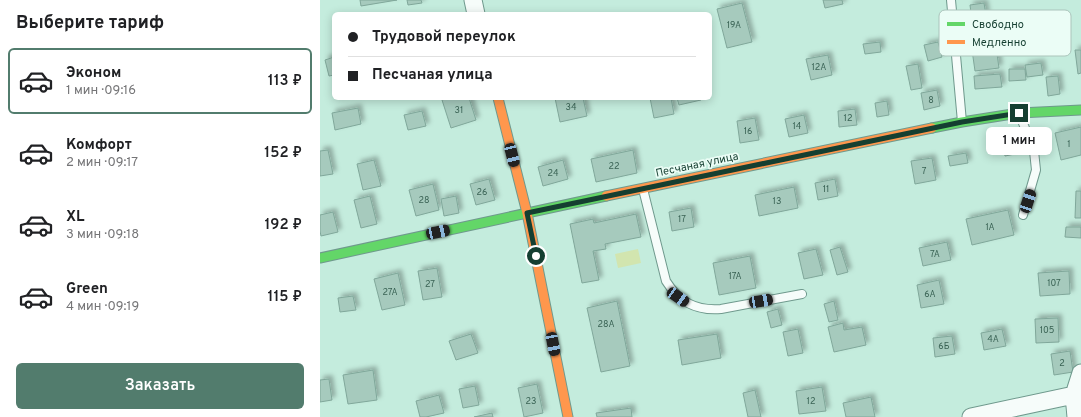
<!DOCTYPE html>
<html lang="ru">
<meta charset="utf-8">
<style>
:root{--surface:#fff;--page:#f6f6f6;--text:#202124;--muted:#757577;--line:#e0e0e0;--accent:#527c6d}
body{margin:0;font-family:Overpass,sans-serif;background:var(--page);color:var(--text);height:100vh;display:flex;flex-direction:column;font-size:15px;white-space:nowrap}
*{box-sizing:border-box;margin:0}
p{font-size:13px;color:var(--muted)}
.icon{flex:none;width:22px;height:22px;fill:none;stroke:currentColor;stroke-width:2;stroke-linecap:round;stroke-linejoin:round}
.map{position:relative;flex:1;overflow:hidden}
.drawer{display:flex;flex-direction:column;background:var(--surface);width:320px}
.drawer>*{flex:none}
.top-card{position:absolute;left:12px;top:12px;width:380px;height:88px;border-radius:6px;box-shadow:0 2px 10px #0003;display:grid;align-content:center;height:88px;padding:0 16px;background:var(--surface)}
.end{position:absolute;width:18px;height:18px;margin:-9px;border:5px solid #153f31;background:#fff;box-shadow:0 0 0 2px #fff}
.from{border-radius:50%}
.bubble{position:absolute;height:28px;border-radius:6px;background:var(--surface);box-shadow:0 2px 10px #0003;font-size:13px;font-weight:600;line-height:28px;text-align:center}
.car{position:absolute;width:12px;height:24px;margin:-12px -6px;border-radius:5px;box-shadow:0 0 3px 1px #0007;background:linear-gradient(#222 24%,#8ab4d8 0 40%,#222 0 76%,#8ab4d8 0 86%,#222 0)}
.top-card b{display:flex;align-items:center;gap:14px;height:38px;font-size:15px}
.top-card b+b{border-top:1px solid var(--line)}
.top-card i{width:10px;height:10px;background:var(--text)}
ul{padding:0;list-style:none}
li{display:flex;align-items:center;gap:12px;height:66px;margin:0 8px 6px;padding:0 8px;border:2px solid transparent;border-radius:6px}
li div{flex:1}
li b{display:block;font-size:15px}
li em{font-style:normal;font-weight:600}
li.on{border-color:var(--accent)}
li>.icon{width:36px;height:36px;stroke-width:1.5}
h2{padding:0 16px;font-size:18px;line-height:48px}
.button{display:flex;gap:8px;margin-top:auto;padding:8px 16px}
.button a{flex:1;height:46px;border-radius:6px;background:var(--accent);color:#fff;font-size:16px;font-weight:600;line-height:46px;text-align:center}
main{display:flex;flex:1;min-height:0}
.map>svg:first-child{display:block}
.park{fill:#d2e5af}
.building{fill:#a6cabd;stroke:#80a79a;filter:url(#shadow)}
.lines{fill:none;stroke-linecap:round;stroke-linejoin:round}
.lane-casing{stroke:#6f998d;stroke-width:10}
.street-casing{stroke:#6f998d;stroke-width:19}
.fast-casing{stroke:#6f998d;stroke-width:11}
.slow-casing{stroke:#6f998d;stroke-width:11}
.lane{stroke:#f6fcfa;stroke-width:8}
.street{stroke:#f6fcfa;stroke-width:17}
.fast{stroke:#63d668;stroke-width:9}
.slow{stroke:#ff974d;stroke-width:9}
.route{stroke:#153f31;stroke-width:5}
.labels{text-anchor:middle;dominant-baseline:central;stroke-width:3.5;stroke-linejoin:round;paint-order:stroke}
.number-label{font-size:9px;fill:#396254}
.street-label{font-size:11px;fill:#153f31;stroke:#ebfdf6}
.key{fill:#ebfdf6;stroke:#abc4bb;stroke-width:1}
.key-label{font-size:11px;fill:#153f31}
</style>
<main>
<section class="drawer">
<h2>Выберите тариф</h2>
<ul>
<li class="on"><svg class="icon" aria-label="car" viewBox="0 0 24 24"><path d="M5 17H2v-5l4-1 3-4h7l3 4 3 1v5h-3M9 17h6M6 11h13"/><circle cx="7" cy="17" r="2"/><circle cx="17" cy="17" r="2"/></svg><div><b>Эконом</b><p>1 мин · 09:16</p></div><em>113 ₽</em></li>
<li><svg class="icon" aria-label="car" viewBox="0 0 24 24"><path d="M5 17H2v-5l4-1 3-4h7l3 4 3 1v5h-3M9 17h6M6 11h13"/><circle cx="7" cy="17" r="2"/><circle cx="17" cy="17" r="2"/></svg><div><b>Комфорт</b><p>2 мин · 09:17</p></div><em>152 ₽</em></li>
<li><svg class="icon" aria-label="car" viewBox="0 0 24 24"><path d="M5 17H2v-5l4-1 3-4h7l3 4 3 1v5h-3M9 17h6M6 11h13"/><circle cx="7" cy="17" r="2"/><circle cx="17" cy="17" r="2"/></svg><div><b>XL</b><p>3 мин · 09:18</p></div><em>192 ₽</em></li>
<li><svg class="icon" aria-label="car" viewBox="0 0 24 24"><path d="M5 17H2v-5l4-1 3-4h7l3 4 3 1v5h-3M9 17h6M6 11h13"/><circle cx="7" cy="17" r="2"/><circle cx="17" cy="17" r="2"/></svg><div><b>Green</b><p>4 мин · 09:19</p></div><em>115 ₽</em></li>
</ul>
<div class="button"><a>Заказать</a></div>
</section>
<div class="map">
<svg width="761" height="417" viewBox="0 0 761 417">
<defs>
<filter id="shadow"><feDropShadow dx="3.5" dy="-3.5" stdDeviation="2" flood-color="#0004"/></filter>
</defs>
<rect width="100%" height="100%" fill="#c4ecdd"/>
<!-- park -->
<path class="park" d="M318,249L321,263L298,268L295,254Z"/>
<!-- building -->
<path class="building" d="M40,0H77L41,6Z
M87,0H101L102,3L88,5Z
M503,0H522L523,4L505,8Z
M422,3L432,42L407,48L397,9Z
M664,3L668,28L653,30L650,5Z
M560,42L561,52L545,54L543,44Z
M618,42L622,57L608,61L604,45Z
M676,47L679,68L655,71L652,50Z
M755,50H761V73L758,74Z
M508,55L512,75L491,80L486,59Z
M14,57V75L9,76L5,60Z
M721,63L723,75L707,77L705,65Z
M598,64L602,88L591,90L586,66Z
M689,69H705L706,80L689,81Z
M680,74L682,87L655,89L654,76Z
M738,76L740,94L728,96L726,77Z
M617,90L620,106L604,110L601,93Z
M129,98H149L156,120L131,128L122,100Z
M235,98H263L267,116L240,122Z
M330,98H351L354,114L334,118Z
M357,98H380L381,100L359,105Z
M567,101L569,115L557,117L555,103Z
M38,108L41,124L15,130L12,113Z
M535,109L537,125L519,127L518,111Z
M102,111L106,126L88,130L84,115Z
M484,115L488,133L469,137L465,119Z
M435,118L439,140L420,143L417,121Z
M761,127V155L741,160L735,133Z
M697,135L700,153L685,156L681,138Z
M8,150L13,174L0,176V151Z
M313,150L317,173L276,182L271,159Z
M646,153L648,163L630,166L628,156Z
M612,158L616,180L595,184L591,161Z
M54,160L61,186L43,190L37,164Z
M243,160L248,179L223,186L218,167Z
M169,179L175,200L156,205L150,184Z
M515,179L518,196L498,200L495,183Z
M113,184L119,210L96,216L89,190Z
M474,187L478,208L439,216L435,195Z
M756,191H761V218H755Z
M50,196L57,224L41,228L34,200Z
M136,196L139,213L124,216L121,199Z
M371,208L374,227L352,231L349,212Z
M688,210L694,235L652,245L646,219Z
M13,212L18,232L1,236L0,231V215Z
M316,214L321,237L285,244L286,249L273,251L279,280L262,283L250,224L273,219L274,223Z
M746,227H761V238L745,237Z
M627,242L631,260L603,266L599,248Z
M520,247L528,272L517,275L510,250Z
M496,249L503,275L484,279L478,253Z
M430,256L436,288L399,295L393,263Z
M117,268L122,297L103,300L98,271Z
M749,271L750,294L720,296L718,273Z
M78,273L85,305L62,310L54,279Z
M619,280L624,304L601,308L597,285Z
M33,296L36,310L20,312L18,298Z
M297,301L310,366L281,372L267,308Z
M514,301L518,320L509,322L504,304Z
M458,309L462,325L451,328L447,312Z
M738,318L739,342L716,343L715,319Z
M523,323L524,330L542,327L546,345L514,352L508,327Z
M478,329L483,353L468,356L463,332Z
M682,329L686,346L664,350L661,333Z
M151,334L158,353L136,360L129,341Z
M397,334L401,358L362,365L358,340Z
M632,336L635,354L615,357L613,338Z
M750,351L753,372L734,375L731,354Z
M53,370L57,400L28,404L23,375Z
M9,379L12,400L0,402V380Z
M217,384L223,413L204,417L198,388Z
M155,386L159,405L143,408L139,389Z
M502,387L506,411L479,414L476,391Z
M435,390L441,417H428L423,393Z
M119,395L124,413L106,417H100L96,401Z
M551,397L555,417H526L523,403Z
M311,408L312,417H277L276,413Z
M172,413L173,417H154Z"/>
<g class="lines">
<!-- lane casing -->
<g class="lane-casing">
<path id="lane" d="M631,0L642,122
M699,113L714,151L716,170L703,215
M323,189L346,281C359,302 376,311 401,309L482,294"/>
</g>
<!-- street casing -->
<g class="street-casing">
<path id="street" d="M153,0L156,14
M651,417L754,395
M756,417L754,395L761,373"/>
</g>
<!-- fast casing -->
<g class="fast-casing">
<path id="fast" d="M612,128L642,122L699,113L761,110
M0,258L286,196"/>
</g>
<!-- slow casing -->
<g class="slow-casing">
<path id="slow" d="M178,98L207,213L248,417
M286,196L612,128"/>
</g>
<!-- lane -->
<use href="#lane" class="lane"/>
<!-- street -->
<use href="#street" class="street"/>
<!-- fast -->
<use href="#fast" class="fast"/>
<!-- slow -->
<use href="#slow" class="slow"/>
</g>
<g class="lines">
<!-- route -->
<path class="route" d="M216,256L207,213L642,122L699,113"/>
</g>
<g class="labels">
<!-- number labels -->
<g class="number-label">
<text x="414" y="25">19А</text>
<text x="499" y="67">12А</text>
<text x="611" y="100">8</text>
<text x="251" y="107">34</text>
<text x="139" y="110">31</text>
<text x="528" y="118">12</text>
<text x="477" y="126">14</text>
<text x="428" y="131">16</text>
<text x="749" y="144">1</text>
<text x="294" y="166">22</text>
<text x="604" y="171">7</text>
<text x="233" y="173">24</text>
<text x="506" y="189">11</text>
<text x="162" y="192">26</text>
<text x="104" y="200">28</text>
<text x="457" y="201">13</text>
<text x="362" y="219">17</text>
<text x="670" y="227">1А</text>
<text x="615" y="254">7А</text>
<text x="415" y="276">17А</text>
<text x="734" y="283">107</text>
<text x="110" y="284">27</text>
<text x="70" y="292">27А</text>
<text x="610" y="294">6А</text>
<text x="286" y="324">28A</text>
<text x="727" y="330">105</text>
<text x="673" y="339">4А</text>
<text x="624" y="346">6Б</text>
<text x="742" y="363">2</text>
<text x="211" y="401">23</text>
<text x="491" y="401">12</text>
</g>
<!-- street labels -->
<g class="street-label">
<text transform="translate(377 165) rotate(-12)">Песчаная улица</text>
</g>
</g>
<!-- legend -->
<rect x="619" y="10" width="132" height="46" rx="6" class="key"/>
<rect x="627" y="22" width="18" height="4" fill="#63d668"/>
<rect x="627" y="40" width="18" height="4" fill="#ff974d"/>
<g class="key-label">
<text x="652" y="28">Свободно</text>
<text x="652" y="46">Медленно</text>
</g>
</svg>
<i class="end from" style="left:216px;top:256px"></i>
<i class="end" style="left:699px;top:113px"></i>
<div class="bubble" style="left:666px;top:127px;width:66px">1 мин</div>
<i class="car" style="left:192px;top:155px;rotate:166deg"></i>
<i class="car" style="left:708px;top:201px;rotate:18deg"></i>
<i class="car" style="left:118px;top:232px;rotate:78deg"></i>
<i class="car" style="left:358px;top:297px;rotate:124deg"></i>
<i class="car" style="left:441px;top:301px;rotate:80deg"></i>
<i class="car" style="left:233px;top:344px;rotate:169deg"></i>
<div class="top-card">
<b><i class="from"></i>Трудовой переулок</b>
<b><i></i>Песчаная улица</b>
</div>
</div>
</main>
